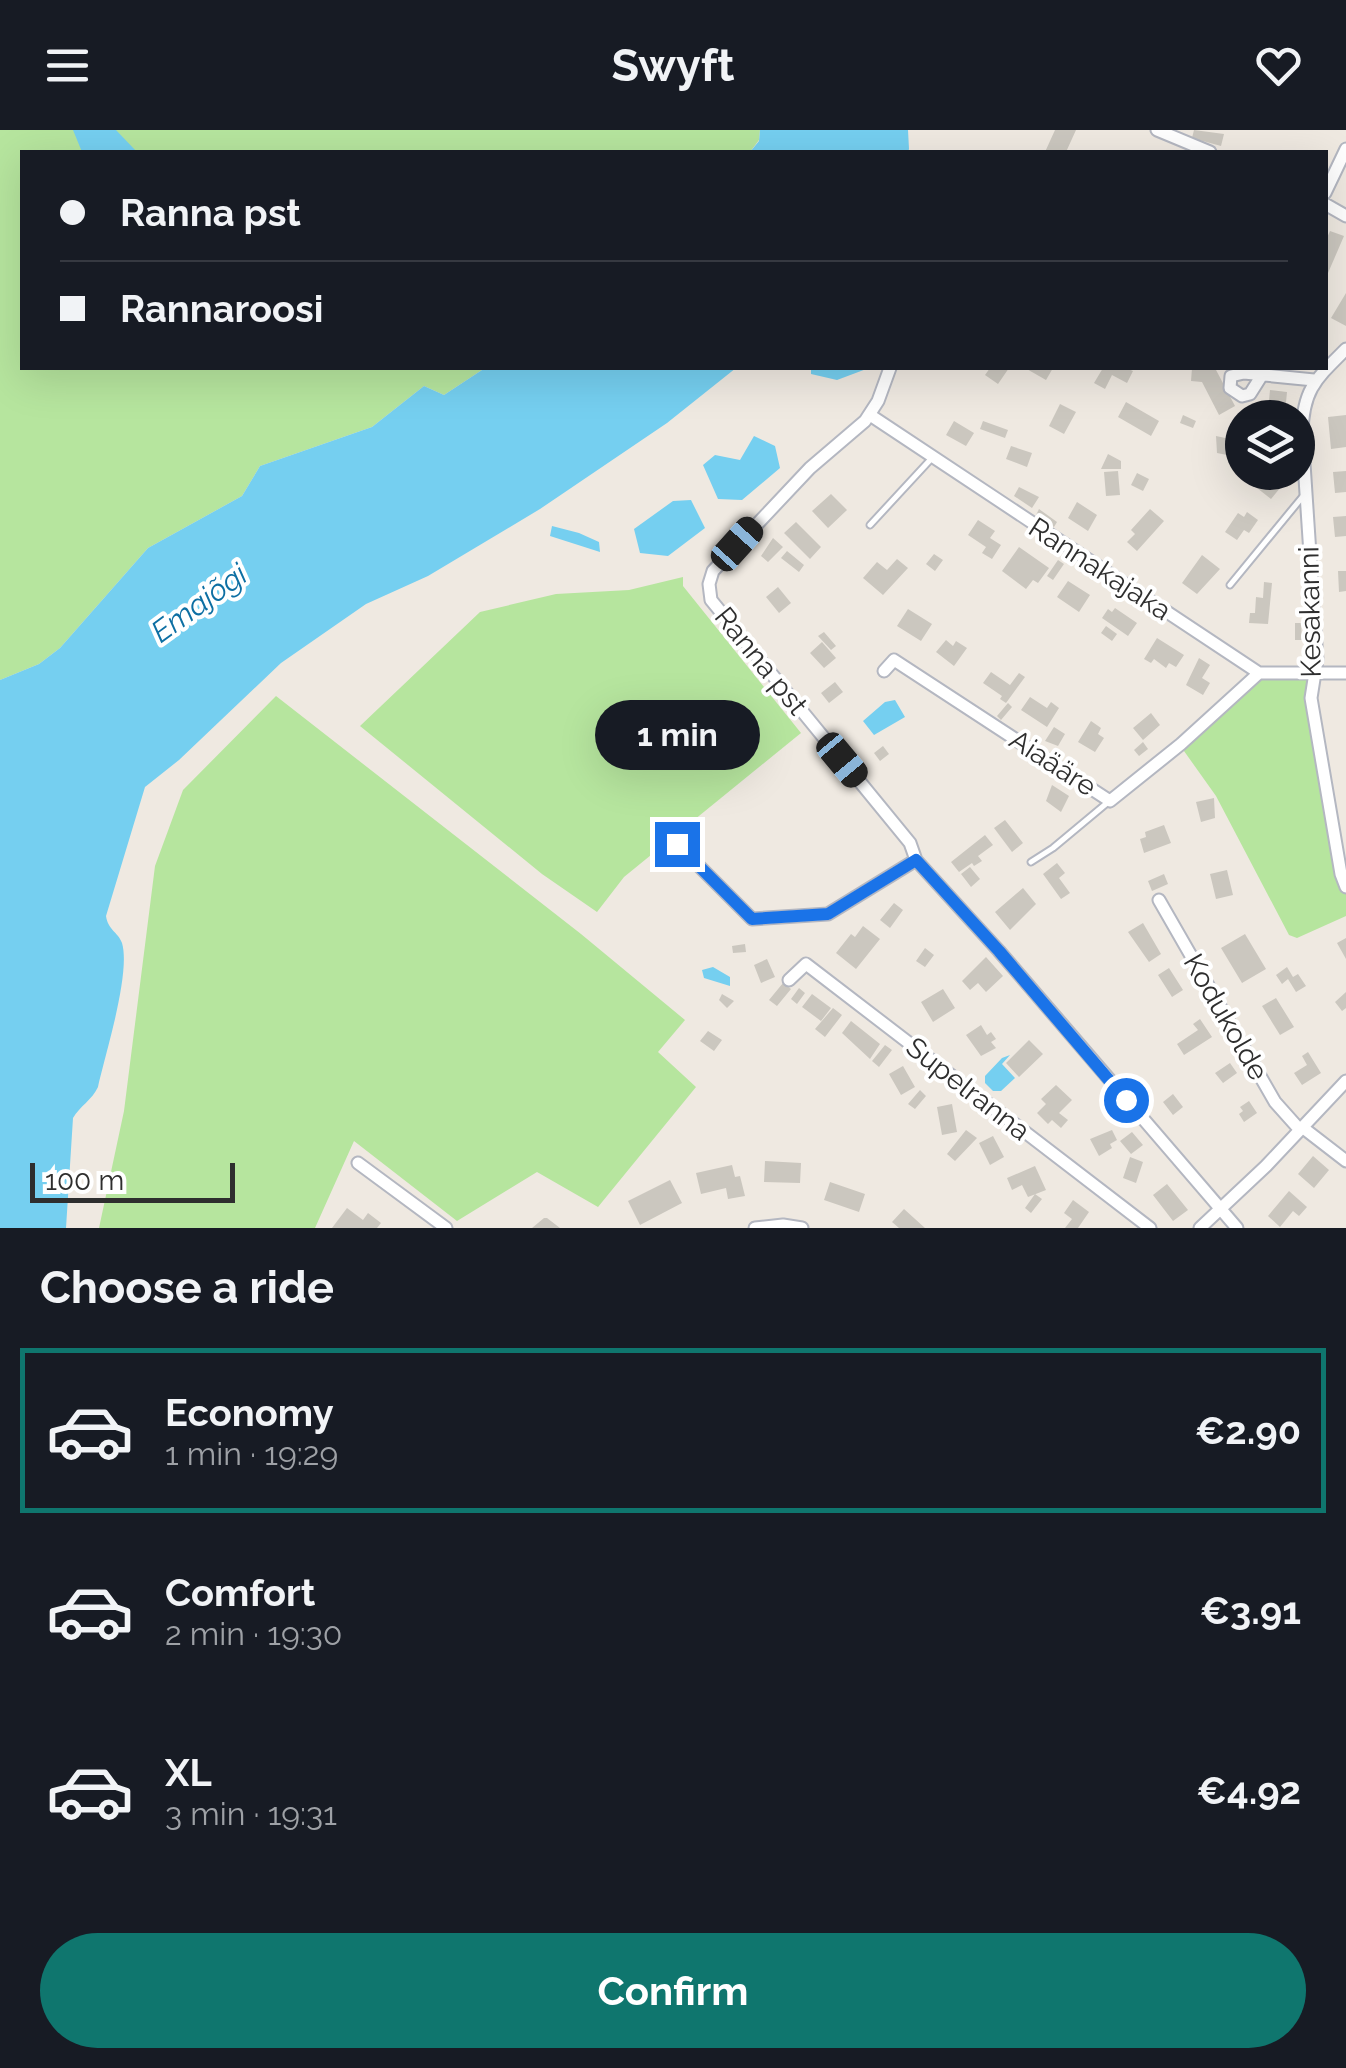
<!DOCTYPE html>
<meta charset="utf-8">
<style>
:root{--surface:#171b24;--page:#20242c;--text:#f1f3f6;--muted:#9ea1a6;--line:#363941;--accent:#0f766e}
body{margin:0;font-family:Raleway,sans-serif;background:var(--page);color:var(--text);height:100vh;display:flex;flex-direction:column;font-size:38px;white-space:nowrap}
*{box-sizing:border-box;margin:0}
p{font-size:32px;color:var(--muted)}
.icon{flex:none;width:55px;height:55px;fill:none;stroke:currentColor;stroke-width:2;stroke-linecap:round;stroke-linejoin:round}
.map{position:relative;height:1098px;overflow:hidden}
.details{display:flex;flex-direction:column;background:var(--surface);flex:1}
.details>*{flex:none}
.banner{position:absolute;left:20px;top:20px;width:1308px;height:220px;border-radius:0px;box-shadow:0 10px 40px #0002;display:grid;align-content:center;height:220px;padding:0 40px;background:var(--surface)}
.controls{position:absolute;left:1225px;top:270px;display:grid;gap:20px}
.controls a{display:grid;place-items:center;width:90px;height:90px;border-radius:50%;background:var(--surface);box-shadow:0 10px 40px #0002;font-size:50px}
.scale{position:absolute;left:30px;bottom:25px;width:205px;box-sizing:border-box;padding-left:10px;border:5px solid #2e2e2e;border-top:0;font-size:28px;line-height:35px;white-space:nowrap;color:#2e2e2e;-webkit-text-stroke:8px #fff;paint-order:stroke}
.end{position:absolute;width:45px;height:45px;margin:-22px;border:12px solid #1a73e8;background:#fff;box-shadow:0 0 0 5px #fff}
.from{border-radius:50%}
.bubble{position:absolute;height:70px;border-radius:35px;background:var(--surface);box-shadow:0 10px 40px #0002;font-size:32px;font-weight:700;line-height:70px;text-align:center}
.car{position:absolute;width:30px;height:60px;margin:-30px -15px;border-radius:12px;box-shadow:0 0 8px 2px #0007;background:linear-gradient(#222 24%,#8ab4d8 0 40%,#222 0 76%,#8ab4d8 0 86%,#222 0)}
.banner b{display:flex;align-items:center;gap:35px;height:95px;font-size:38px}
.banner b+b{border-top:2px solid var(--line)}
.banner i{width:25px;height:25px;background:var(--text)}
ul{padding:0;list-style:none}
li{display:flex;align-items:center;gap:30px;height:165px;margin:0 20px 15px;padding:0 20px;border:5px solid transparent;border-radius:0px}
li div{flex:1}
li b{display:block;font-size:38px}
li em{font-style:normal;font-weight:700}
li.active{border-color:var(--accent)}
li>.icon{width:90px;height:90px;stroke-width:1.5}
h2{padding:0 40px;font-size:45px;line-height:120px}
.cta{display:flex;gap:20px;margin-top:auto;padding:20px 40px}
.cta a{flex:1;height:115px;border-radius:60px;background:var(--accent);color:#fff;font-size:40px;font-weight:700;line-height:115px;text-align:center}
header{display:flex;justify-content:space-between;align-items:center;height:130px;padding:0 40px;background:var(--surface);font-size:45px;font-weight:700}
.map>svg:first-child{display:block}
.green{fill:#b6e59e}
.water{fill:#75cff0}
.building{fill:#cbc7bf}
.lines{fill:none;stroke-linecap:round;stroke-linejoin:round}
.lane-casing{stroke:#b4b7c1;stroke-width:9}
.street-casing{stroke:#b4b7c1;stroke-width:15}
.lane{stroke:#fff;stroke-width:5}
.street{stroke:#fff;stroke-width:11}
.route{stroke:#1a73e8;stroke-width:12}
.labels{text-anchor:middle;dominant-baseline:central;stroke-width:8;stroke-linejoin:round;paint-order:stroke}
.street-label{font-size:28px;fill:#2e2e2e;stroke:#fff}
.water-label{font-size:30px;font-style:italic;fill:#0d6fa3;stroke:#fff}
</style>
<header><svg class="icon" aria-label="menu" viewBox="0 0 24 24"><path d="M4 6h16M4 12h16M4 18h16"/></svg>Swyft<svg class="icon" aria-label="heart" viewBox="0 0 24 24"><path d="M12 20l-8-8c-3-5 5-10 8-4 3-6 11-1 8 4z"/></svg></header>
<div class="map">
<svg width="1346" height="1098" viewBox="0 0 1346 1098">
<rect width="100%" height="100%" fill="#efe9e1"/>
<!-- green -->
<path class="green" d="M0,0H760L759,10L750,22H22V238H485L444,265L424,256L372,297L260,336L242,366L148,418L60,518L39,534L0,550Z
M683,447V456L801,603L624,747L597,782L542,744L360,596L480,482L556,464L629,460Z
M1261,542H1309L1322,670L1346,752V786L1297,808L1289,805L1216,666L1179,614Z
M276,566L581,804L685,890L658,922L696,957L598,1077L537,1042L457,1091L354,1011L315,1098H99L124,981L155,736L183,660Z"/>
<!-- water -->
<path class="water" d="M73,0H116L137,22H82Z
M760,0H908L909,19L908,22H750L759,11Z
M485,238H736L667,293L540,379L428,446L366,474L281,533L179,630L145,657L106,786C108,800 118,802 122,813C131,843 105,925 98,957C92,970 80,976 73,988L66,1098H0V550L39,534L60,518L148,418L242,366L260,336L372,297L424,256L444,265Z
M811,238H869L837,250L811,244Z
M754,306L775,316L780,338L742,370L718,369L703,335L715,325L740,330Z
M691,370L705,398L668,426L640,423L634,399L673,371Z
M552,396L579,403L599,412L600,422L550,406Z
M895,570L905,587L874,605L863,591L885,572Z
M713,837L730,847V856L704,848L702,840Z
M1010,925L1002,934L1015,948L1001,961H993L985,953V946L1002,928Z"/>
<!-- building -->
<path class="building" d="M1055,0H1076L1066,22H1045Z
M1194,0L1224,4L1221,16L1192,8Z
M1330,101L1344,106L1325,150V112Z
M1346,163V196L1331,188Z
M990,238H1009L998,254L985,245Z
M1025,238H1053L1046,250Z
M1103,238H1126L1133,241L1127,253L1112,245L1105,259L1094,253Z
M1192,238H1215L1235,276L1219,285L1202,252L1191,251Z
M1270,260L1287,262L1285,283L1268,281Z
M1126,272L1159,291L1151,306L1118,287Z
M1060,274L1076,282L1064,304L1049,296Z
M1183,285L1196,291L1193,298L1180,293Z
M1346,285V317L1331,319L1328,287Z
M954,291L974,303L966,316L946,305Z
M983,291L1008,300L1005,308L980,299Z
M1216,306L1230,309L1227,325L1217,323Z
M1011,316L1032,323L1027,337L1006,329Z
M1108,324L1121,331V339H1101Z
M1118,341L1120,365L1106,366L1104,342Z
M1346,341V362L1335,363L1333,342Z
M1274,342L1290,346L1271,369L1257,358L1269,343Z
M1137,343L1149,349L1143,361L1131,355Z
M1019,357L1039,367L1032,378L1014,366Z
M831,364L847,380L828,398L812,381Z
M1077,372L1097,385L1088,401L1068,388Z
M1039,379L1057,392L1054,397L1036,385Z
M1150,379L1164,391L1137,421L1127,412L1135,404L1131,400Z
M1247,382L1258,390L1249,403L1244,400L1237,410L1225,402L1238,383L1244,387Z
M1346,386V406L1335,407L1333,387Z
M978,390L995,401L990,408L1001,415L992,429L982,423L986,417L968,405Z
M796,392L821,417L810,429L784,403Z
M773,408L783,417L768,432L761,426Z
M1019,417L1049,438L1038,453L1033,450L1026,459L1002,441Z
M787,421L804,435L799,442L781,428Z
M934,424L943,430L935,441L926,434Z
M1202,425L1220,439L1197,464L1182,453Z
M897,429L908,438L883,465L863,448L877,432L887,440Z
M1058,430L1064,434L1053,450L1047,446Z
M1338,441H1346V461L1339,462Z
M1068,451L1090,465L1079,482L1057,467Z
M1264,452L1272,453L1268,494L1249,493L1250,483H1255L1256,467L1263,468Z
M778,457L791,473L779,483L766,467Z
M1115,478L1137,493L1128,506L1102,488L1108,479L1112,482Z
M908,479L932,494L921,511L897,496Z
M1295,493H1301L1302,510H1295Z
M1106,496L1117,504L1112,511L1101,503Z
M824,502L836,516L831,520L818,506Z
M1157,508L1184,525L1176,537L1169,533L1166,538L1154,529L1151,533L1144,529Z
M946,510L953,516L956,511L967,518L954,536L936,522Z
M822,512L836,528L824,538L810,523Z
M1199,528L1210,535L1202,548L1210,553L1203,565L1186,555Z
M991,542L1010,555L1019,543L1025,547L1006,573L1000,569L1002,566L983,553Z
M835,552L843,562L829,573L821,563Z
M1030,567L1047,578L1051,572L1059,578L1047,597L1021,580Z
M1008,573L1012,577L1001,590L997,586Z
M1151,583L1160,595L1143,610L1133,598Z
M1091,591L1101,598L1098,604L1104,608L1095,622L1078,612Z
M1054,597L1065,604L1058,616L1045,611Z
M1143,612L1148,619L1139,626L1134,620Z
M883,616L889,624L880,631L874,623Z
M1052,655L1069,666L1061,682L1046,671Z
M1214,668L1215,688L1201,692L1196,672Z
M1005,690L1023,713L1012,722L994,698Z
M1164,695L1171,713L1144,723L1140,709L1146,707L1145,702Z
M985,705L993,715L978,726L982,731L974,736L972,733L959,742L951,732Z
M1057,733L1065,743L1059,748L1070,763L1061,769L1043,744Z
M970,737L980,749L971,757L961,744Z
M1227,740L1233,765L1216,769L1210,744Z
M1164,744L1168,754L1152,761L1148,751Z
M1023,758L1036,774L1010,800L995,782Z
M894,773L903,780L890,798L880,790Z
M1143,793L1161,824L1149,832L1128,802Z
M863,796L880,809L856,839L836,823L851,804L855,807Z
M1245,804L1266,839L1242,853L1221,818Z
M1346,808V829L1337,813Z
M745,814L746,822L733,823L732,816Z
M925,818L934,825L925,837L916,831Z
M986,827L1003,846L986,862L978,853L970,860L962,851Z
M767,829L775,847L761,853L754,835Z
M1287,837L1293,847L1298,844L1306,856L1296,862L1288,849L1282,854L1276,845Z
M1169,838L1183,860L1172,867L1158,845Z
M783,853L791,859L777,876L769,870Z
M799,858L805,863L797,874L791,869Z
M943,859L955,878L933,892L921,872Z
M1346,862V878L1342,881L1335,872Z
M722,864L734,871L727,878L719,870Z
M812,864L831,878L821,891L802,877Z
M1276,868L1294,897L1280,905L1262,876Z
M833,878L842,885L825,907L815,899Z
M1200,889L1212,907L1184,925L1177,914L1198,900L1193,894Z
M851,891L880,914L870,929L842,903Z
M981,895L987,905L991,902L996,909L991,912L996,918L981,926L966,905Z
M708,901L722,910L714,921L700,911Z
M1029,910L1043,924L1019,947L1006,933Z
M885,915L892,920L879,937L872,931Z
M1308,922L1321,943L1302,955L1294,943L1307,935L1302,926Z
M1230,933L1237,943L1223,953L1215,943Z
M903,936L915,957L901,965L889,944Z
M1056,955L1072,970L1059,983L1068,990L1061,998L1052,990L1048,994L1037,983L1046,974L1041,969Z
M920,960L926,966L915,979L908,974Z
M1173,964L1183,977L1173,985L1163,972Z
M1249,971L1257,983L1244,992L1239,984L1243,981L1240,977Z
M952,974L957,1002L942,1005L937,977Z
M966,1000L977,1008L955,1031L947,1024Z
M1112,1000L1117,1010L1110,1014L1112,1018L1099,1026L1090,1009Z
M1132,1002L1143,1015L1131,1024L1120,1011Z
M993,1006L1004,1027L990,1035L979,1013Z
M1313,1026L1329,1040L1314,1058L1298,1044Z
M1130,1027L1143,1032L1136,1053L1123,1048Z
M765,1031L801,1033L800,1053L764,1052Z
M732,1035L735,1047L740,1046L745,1066L728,1069L726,1058L701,1064L696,1043Z
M1035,1036L1046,1060L1028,1067L1022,1055L1012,1060L1007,1048Z
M670,1050L682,1073L640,1095L628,1071Z
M830,1052L865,1064L859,1082L824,1070Z
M1167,1054L1188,1080L1173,1091L1153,1065Z
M1289,1061L1307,1077L1299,1086L1293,1081L1280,1097L1268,1086Z
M1035,1064L1042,1069L1031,1083L1025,1078Z
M1073,1070L1089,1082L1078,1098H1065L1072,1089L1064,1083Z
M347,1078L363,1090L368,1083L381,1093L377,1098H332Z
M904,1079L925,1098H899L892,1092Z
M544,1088H547L560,1098H532Z"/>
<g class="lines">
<!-- lane casing -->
<g class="lane-casing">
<path id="lane" d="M870,395L931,329
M1230,455L1304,365
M1031,732L1053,718L1107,673"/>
</g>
<!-- street casing -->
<g class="street-casing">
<path id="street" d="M1157,0L1210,22
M1325,63L1346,19
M1325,74L1346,86
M1346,219C1316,249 1303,259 1302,303L1317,530L1311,568L1341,744L1346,757
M890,238L878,271L865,291L810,338L713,441L709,454L711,470L910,713L916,730L999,821L1237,1098
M1262,245L1250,264L1242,266L1230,258L1231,246L1244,243L1314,250
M870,285L1259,543H1346
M884,541L894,530L1110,671L1181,614L1259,543
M677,714L752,789L828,784L916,730
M1159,770L1275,972L1300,1000
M789,850L806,834L1150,1098
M1302,997L1346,1031
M358,1033L446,1098
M755,1098L783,1095L802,1098
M1200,1098L1266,1036L1346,951"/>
</g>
<!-- lane -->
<use href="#lane" class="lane"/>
<!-- street -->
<use href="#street" class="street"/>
</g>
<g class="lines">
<!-- route -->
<path class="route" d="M677,714L752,789L828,784L916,730L999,821L1126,970"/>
</g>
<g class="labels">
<!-- street labels -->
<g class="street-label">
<text transform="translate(1100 439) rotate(33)">Rannakajaka</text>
<text transform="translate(1310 482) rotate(-91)">Kesakanni</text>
<text transform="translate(761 531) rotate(51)">Ranna pst</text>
<text transform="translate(1053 633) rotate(33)">Aiaääre</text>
<text transform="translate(1226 887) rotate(60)">Kodukolde</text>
<text transform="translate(968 959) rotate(38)">Supelranna</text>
</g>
<!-- water labels -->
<g class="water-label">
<text transform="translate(199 473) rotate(-36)">Emajõgi</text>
</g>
</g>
</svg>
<div class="controls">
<a><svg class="icon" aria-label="layers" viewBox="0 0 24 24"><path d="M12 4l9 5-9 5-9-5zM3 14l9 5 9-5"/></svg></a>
</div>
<div class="scale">100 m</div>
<i class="end from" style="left:1126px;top:970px"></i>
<i class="end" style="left:677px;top:714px"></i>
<div class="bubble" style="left:595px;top:570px;width:165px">1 min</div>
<i class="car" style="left:737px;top:414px;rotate:42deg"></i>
<i class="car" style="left:842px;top:630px;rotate:140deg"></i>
<div class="banner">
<b><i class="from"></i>Ranna pst</b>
<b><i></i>Rannaroosi</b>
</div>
</div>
<section class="details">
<h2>Choose a ride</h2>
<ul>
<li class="active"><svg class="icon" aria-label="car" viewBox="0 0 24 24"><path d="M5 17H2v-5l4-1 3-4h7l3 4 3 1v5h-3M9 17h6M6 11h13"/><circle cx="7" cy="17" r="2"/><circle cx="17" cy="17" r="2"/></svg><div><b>Economy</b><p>1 min · 19:29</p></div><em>€2.90</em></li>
<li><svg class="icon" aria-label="car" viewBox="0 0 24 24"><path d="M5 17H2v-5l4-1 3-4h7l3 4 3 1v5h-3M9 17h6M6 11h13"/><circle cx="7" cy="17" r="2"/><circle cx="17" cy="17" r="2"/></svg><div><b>Comfort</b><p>2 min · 19:30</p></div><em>€3.91</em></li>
<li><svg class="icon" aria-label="car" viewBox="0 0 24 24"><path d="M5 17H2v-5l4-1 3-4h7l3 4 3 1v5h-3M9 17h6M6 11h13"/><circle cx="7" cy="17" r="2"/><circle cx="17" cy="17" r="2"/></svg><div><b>XL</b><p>3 min · 19:31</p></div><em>€4.92</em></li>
</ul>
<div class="cta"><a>Confirm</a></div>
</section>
